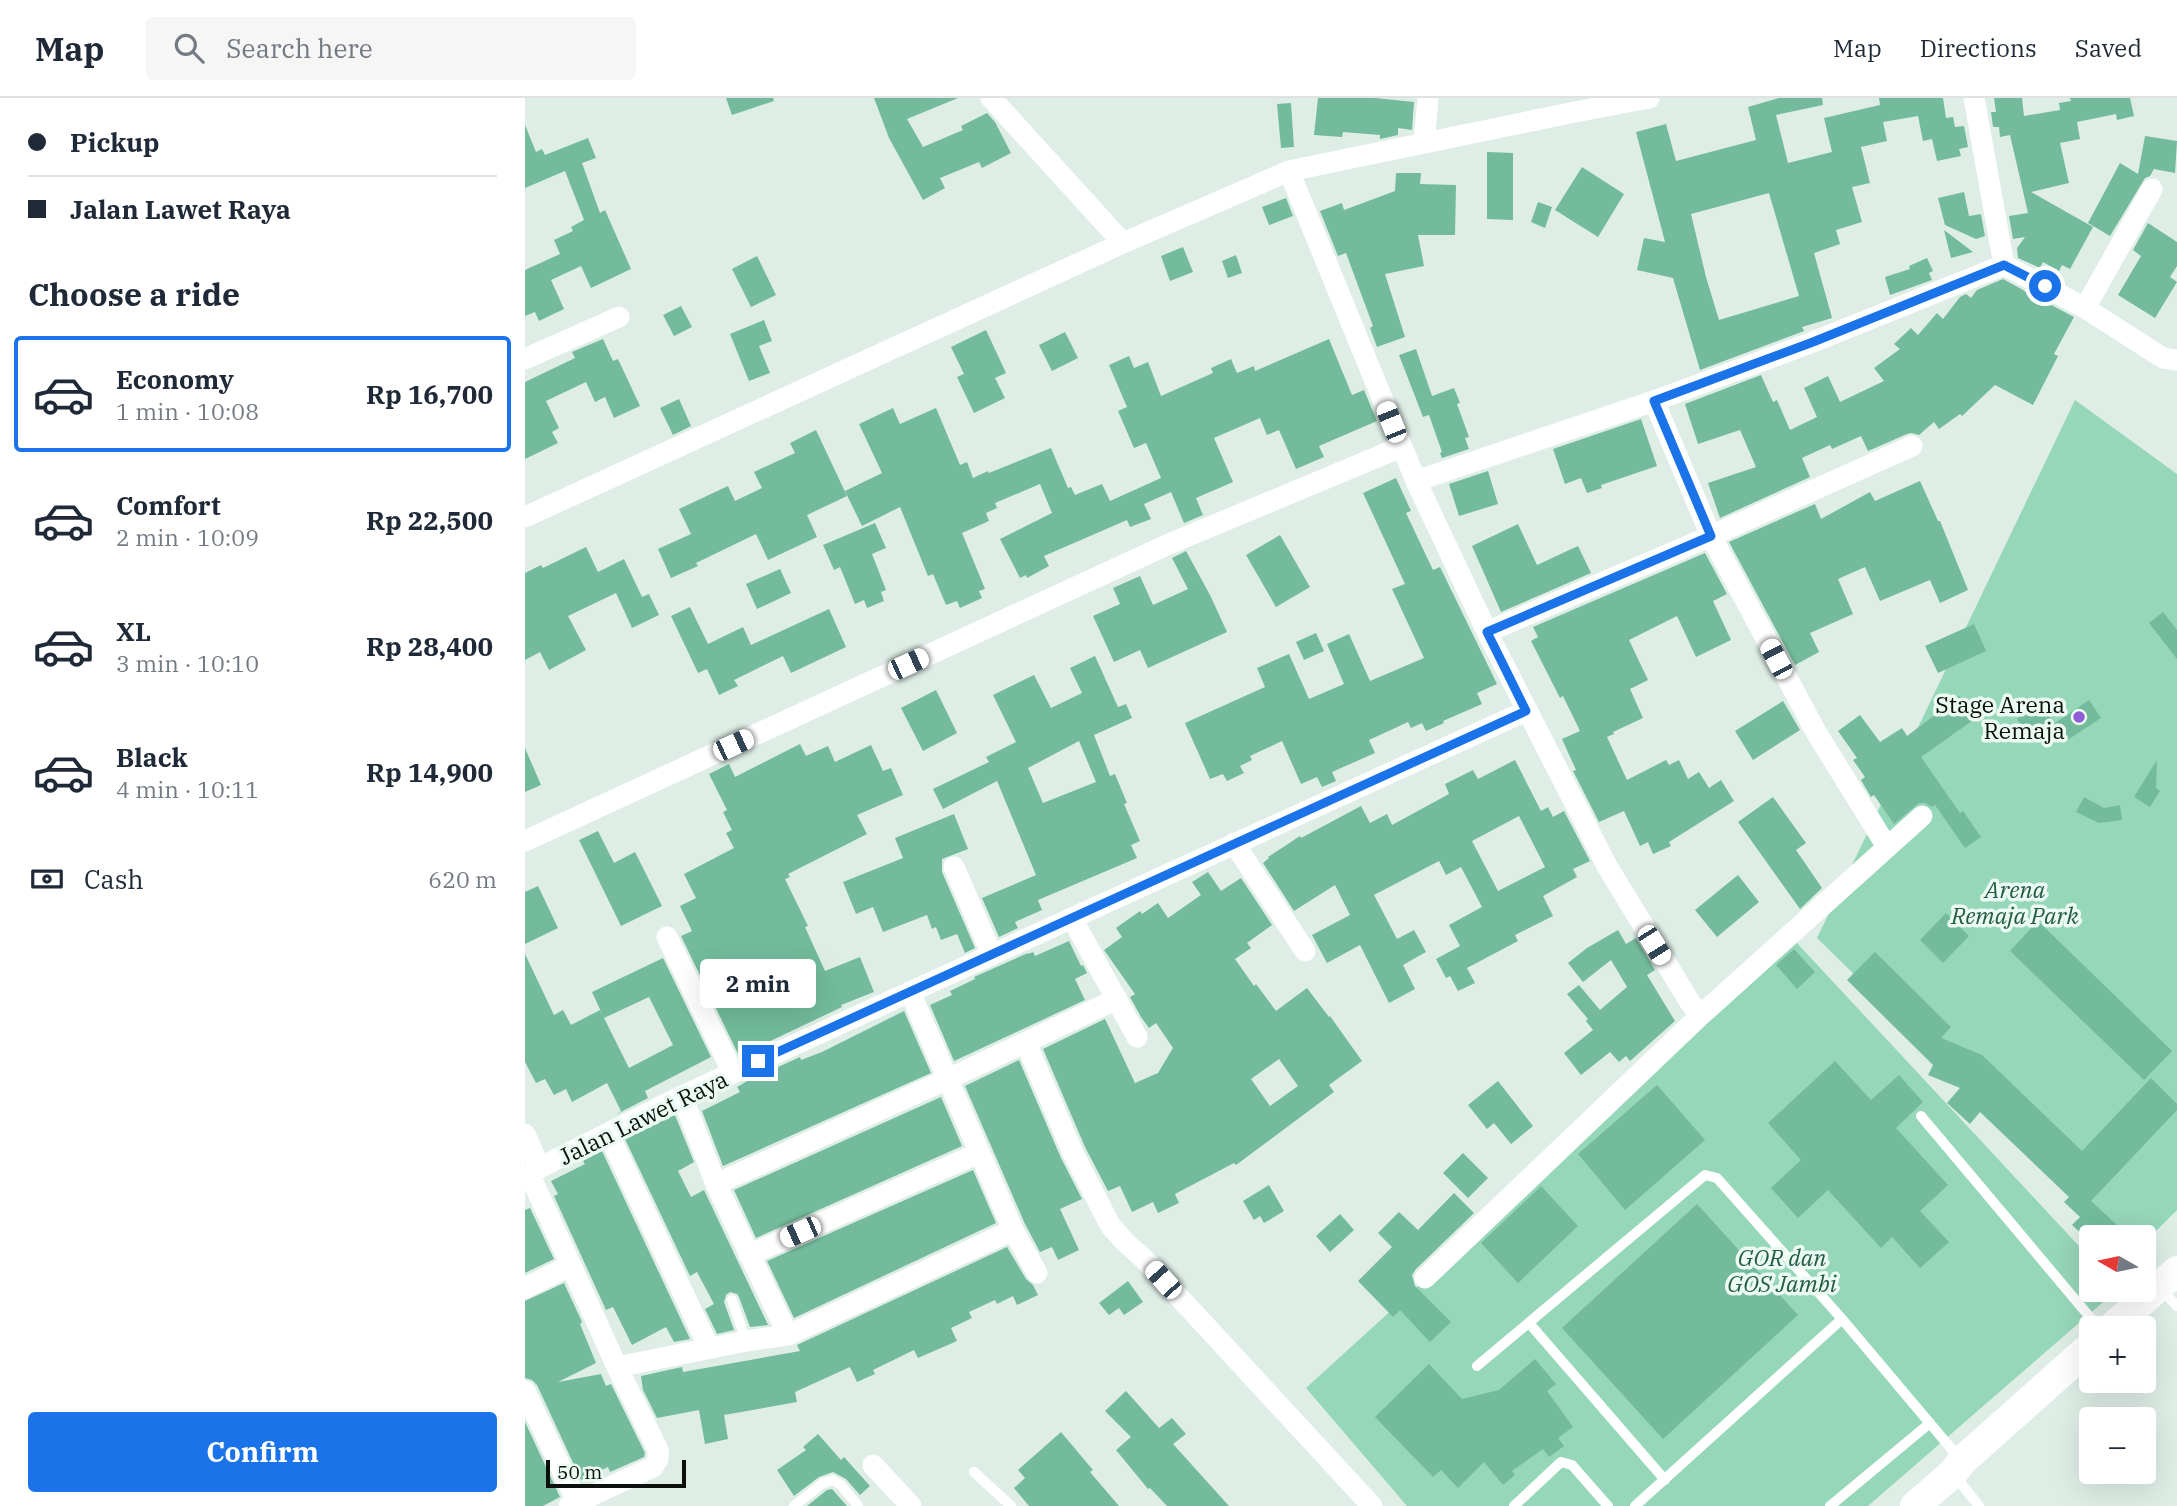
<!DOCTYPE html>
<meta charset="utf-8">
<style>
:root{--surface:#fff;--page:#f6f6f7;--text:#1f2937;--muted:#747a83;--line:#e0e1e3;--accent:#1a73e8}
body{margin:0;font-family:"IBM Plex Serif",serif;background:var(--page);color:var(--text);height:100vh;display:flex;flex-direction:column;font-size:26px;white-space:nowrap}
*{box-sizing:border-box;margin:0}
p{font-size:23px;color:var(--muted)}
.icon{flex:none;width:38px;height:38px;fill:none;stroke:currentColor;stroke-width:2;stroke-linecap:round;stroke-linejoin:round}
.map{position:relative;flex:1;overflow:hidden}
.drawer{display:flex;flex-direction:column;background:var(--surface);width:525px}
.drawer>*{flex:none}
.guide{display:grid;align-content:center;height:154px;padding:0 28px;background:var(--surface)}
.needle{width:46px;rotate:279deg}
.buttons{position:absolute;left:1554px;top:1127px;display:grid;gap:14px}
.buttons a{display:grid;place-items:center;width:77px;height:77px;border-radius:7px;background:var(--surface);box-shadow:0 7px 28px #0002;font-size:35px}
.scale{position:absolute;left:21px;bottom:18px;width:140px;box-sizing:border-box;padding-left:7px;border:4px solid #0b100d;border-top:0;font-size:19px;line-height:24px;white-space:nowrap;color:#0b100d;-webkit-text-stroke:5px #ebfbf3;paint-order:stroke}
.end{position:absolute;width:32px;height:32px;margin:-16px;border:9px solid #1a73e8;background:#fff;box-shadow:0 0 0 4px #fff}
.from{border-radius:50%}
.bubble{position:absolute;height:49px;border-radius:7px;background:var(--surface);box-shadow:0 7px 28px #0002;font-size:23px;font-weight:700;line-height:49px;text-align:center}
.car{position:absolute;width:21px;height:42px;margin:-21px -10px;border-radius:9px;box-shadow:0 0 5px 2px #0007;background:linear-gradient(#fff 24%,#345 0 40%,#fff 0 76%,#345 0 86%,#fff 0)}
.guide b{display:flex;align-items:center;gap:24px;height:66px;font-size:26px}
.guide b+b{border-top:2px solid var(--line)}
.guide i{width:18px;height:18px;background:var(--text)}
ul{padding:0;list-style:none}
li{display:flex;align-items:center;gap:21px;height:116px;margin:0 14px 10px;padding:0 14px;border:4px solid transparent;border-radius:7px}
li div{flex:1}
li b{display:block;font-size:26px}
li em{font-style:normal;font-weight:700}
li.on{border-color:var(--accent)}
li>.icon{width:63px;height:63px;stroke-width:1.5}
h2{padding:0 28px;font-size:32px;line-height:84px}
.pay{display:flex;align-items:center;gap:18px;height:77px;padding:0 28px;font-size:26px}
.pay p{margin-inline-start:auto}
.cta{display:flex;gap:14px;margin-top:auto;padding:14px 28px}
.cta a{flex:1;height:80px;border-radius:7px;background:var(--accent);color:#fff;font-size:28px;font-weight:700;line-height:80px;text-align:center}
header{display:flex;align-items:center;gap:42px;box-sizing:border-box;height:98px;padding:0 35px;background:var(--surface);border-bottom:2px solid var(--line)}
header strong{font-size:33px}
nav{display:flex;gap:38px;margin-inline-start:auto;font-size:24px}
.search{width:490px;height:63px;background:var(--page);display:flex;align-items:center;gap:18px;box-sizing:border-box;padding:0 24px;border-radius:7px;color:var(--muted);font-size:26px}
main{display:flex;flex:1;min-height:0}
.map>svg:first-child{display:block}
.green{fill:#96d6b9}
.building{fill:#73bb9c;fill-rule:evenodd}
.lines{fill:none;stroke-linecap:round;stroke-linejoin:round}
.lane{stroke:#fff;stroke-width:10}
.street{stroke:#fff;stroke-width:21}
.secondary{stroke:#fff;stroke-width:30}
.route{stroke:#1a73e8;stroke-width:9}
.poi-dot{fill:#8f5dd6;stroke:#ebfbf3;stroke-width:2.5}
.labels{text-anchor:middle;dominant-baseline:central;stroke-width:7;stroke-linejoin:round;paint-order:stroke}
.poi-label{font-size:23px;fill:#0b100d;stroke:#ebfbf3;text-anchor:end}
.park-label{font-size:23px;font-style:italic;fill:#235b45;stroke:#ebfbf3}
.street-label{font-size:23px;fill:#0b100d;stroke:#ebfbf3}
</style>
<header>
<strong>Map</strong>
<div class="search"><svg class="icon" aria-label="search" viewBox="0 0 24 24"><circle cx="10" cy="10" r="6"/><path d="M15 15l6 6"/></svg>Search here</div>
<nav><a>Map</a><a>Directions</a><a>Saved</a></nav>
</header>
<main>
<section class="drawer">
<div class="guide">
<b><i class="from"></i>Pickup</b>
<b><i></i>Jalan Lawet Raya</b>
</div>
<h2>Choose a ride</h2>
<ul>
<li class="on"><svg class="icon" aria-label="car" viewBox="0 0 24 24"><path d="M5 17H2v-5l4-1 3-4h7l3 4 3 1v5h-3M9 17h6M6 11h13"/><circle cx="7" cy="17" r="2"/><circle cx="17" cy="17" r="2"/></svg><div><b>Economy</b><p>1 min · 10:08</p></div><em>Rp 16,700</em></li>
<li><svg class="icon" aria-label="car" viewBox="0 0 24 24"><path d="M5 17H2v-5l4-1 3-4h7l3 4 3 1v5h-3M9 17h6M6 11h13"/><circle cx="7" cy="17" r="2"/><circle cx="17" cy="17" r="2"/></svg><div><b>Comfort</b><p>2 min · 10:09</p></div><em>Rp 22,500</em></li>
<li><svg class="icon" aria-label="car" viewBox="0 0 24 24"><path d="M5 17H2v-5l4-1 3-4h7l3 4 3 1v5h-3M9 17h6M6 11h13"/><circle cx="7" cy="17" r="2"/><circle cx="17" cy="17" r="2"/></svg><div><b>XL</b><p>3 min · 10:10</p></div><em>Rp 28,400</em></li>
<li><svg class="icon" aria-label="car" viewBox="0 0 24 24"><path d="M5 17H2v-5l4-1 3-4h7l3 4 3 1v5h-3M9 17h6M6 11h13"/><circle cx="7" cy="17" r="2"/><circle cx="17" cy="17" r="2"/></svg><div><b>Black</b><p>4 min · 10:11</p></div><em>Rp 14,900</em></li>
</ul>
<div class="pay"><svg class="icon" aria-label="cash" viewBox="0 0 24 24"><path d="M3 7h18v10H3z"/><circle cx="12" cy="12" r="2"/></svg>Cash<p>620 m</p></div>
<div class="cta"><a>Confirm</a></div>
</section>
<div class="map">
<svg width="1652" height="1408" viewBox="0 0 1652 1408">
<rect width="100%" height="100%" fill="#deeee6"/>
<!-- green -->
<path class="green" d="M1550,302L1652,376V1112L1619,1145V1139H1598L1292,840Z
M1271,844L1566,1161V1192H1592L1343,1408H882L781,1290Z"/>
<!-- building -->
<path class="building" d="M201,0H248L249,3L207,17Z
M349,0H433L382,21L398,49L438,32L436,28L462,15L470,24L486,55L457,70L454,64L415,80L420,90L398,102L364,40Z
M793,0H850L889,4L887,32L873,30V37L855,41V37L818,34L817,39L789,37Z
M1254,0H1297L1298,7L1251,17L1263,65L1307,54L1299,20L1355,7L1354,0H1418L1421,20L1428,19L1430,29L1439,28L1443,49L1434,51L1436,58L1412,63L1407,41L1398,43L1393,18L1358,24L1362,43L1336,49L1345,85L1327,89L1337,124L1311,132L1315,146L1289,155L1307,220L1277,229L1279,233L1175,272L1148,180L1112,172L1119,140L1140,144L1111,34L1141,26L1151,63L1231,42L1223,9ZM1244,95L1274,198L1194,222L1181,179L1166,116Z
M1469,0H1497L1499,18L1535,12L1534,5L1546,3L1545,0H1605L1609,18L1592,22L1591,16L1552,24L1555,41L1535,45L1544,85L1506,94L1568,129L1545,171L1537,167L1534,173L1518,164L1515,170L1493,160L1492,150L1500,139L1488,141L1484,118L1503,115L1485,37L1475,39L1474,29H1468L1466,14H1471Z
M766,5L769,49L756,50L752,6Z
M0,27L11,54L17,51L20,57L63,40L71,60L57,65L75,115L80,112L106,171L66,190L56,168L26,182L39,211L14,223L10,214L0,218V172L35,156L29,142L48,133L46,129L59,122L40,73L0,90Z
M1620,38L1652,43L1650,75L1629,71L1625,78L1620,80L1585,138L1563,125L1595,65L1613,76Z
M962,54L988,55V122L962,121Z
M1057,69L1099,96L1073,139L1030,112Z
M871,75H896L895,86L931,87L930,137H893L899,168L860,176L880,239L852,249L845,230L848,228L821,155L813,158L795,113L817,105L819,112L870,93Z
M1439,94L1444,118L1456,116L1460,138L1451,141L1420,127L1413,100Z
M761,100L768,118L744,127L737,109Z
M1013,104L1027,109L1020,130L1006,124Z
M1623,125L1652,144V168L1645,179L1652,184L1630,220L1593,197L1616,158L1608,152Z
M1419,132L1448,154L1426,160Z
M658,149L668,174L645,183L636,158Z
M711,157L717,175L703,180L697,163Z
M232,158L251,197L226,209L207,171Z
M1402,160L1408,173L1404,175L1407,182L1365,197L1360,179L1385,171L1384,168Z
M1478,181L1498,192L1515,205L1517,202L1549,219L1529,256L1533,258L1508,307L1470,287L1437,318L1435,316L1414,331L1409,324L1394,337L1386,335L1382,336L1343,353L1336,338L1307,351L1305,347L1277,360L1285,379L1195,420L1183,385L1231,369L1215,332L1173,346L1160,306L1236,277L1248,304L1252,302L1265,332L1292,319L1279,290L1303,278L1315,304L1359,283L1349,270L1375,251L1369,246L1386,230L1393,237L1412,215L1418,221L1435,199L1441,196L1446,200L1452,192Z
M156,208L167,229L149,238L138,217Z
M239,222L247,243L234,248L245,275L224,283L205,236Z
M461,232L481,275L470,280L480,300L449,315L432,279L439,276L426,249Z
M540,234L553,260L527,273L514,247Z
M78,241L88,263L93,261L115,308L89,320L80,299L70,304L61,284L21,303L34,330L27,334L33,345L0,361V284L50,260L47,254Z
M804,241L827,297L839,292L852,323L794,348L799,359L771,371L754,332L742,337L735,320L689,340L708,384L671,400L678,417L659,425L646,394L619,406L626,421L605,429L602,422L519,458L524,468L502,480L501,477L495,480L475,441L527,415L515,386L470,405L472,410L461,415L464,423L437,435L460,491L454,493L457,500L435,510L432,503L421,507L408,476L403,478L375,409L337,428L320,393L357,375L334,326L368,310L375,326L411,310L435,367L442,364L448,380L463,373L464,375L526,350L543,390L546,389L550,397L577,386L585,403L636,380L621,345L609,350L593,313L602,309L584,267L604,258L609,270L623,264L636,298L688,275L686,270L706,261L712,275L729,268L730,273Z
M891,251L907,298L929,290L935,305L932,306L944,339L940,340L944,351L917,360L915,355L917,354L904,317L898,319L874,257Z
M154,301L166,328L148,337L135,310Z
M1116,321L1132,368L1076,387L1077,390L1062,395L1056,380L1040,386L1028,351Z
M291,332L322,398L282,417L292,439L243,462L231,436L171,465L173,468L146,480L133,451L166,436L154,411L203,388L210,403L237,390L229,374L270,355L265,345Z
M963,373L973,406L934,418L924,386Z
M871,380L886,413L881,415L908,472L915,469L972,586L952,595L957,606L918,623L919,625L901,633L897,625L886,630L883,624L844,642L850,655L807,674L811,683L797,689L792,679L776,686L757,643L725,658L727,662L715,668L719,675L702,683L698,676L685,681L660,625L740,589L732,570L764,556L784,601L819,586L802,546L824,536L845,583L899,560L867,491L880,486L838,395Z
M1395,383L1413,423H1415L1443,492L1415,505L1405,482L1355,503L1340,469L1313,481L1328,516L1285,535L1294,554L1270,567L1204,444L1290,406L1296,421L1345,394L1350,403Z
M350,425L361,450L347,456L361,492L356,494L359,503L342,510L339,502L330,506L315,469L309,472L298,447Z
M993,426L1012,467L1053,448L1066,475L976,514L947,448Z
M755,437L785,489L751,509L721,457Z
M61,449L73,474L99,461L117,499L124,496L134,517L107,530L91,495L43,518L61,552L24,572L15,554L0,562V475L16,467L18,470Z
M661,453L685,497L702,534L623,570L615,552L589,564L568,518L595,506L588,490L615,478L628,507L663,491L647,460Z
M1180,455L1202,496L1188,503L1206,542L1171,559L1152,518L1104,542L1123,582L1105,591L1118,620L1088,634L1089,636L1082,639L1102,682L1141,662L1144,667L1154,662L1163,681L1174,674L1184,690L1196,682L1209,703L1144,744L1146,748L1128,756L1123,744L1115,748L1099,713L1074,724L1048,673L1051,672L1037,641L1055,633L1038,598L1035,600L1006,543L1013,539L1008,529Z
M255,471L266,495L232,511L221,486Z
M165,509L183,546L218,529L226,547L304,511L321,549L266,575L258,558L209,582L213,588L194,597L182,571L173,575L146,518Z
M1638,514L1652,532V561L1624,525Z
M1449,526L1461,553L1413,575L1400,548Z
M791,535L799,553L779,562L771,544Z
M570,558L593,609L601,606L607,620L569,637L585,678L590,676L602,705L599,706L615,743L606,747L612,760L513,802L517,812L490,824L493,830L474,839L457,800L511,777L472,683L418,711L408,691L464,664L461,659L491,644L468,597L509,577L526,610L557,595L545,570ZM554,643L571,684L518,705L503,670Z
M411,592L432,635L398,653L376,610Z
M1435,598L1451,620L1396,659L1435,715L1438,713L1456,739L1440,750L1410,707L1407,709L1400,705H1394L1369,726L1349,697L1346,699L1336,682L1340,679L1328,662L1332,660L1313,633L1335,617L1355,644L1377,630L1382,638Z
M1564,602L1576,620L1538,645L1527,627Z
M1258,603L1275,632L1228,662L1210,633Z
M1516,605L1526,621L1502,637L1492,621Z
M275,646L281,658L303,648L310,664L346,647L358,673L366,670L378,697L332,717L342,736L263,776L265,779L260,781L283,828L280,829L300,873L335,859L349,894L316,907L317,909L214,958L156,838L167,833L155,808L171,800L159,776L209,750L201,735L207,732L198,714L202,712L184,676L204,666L210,679Z
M0,650L16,687L0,694Z
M990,662L1016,713L1023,709L1028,719L1039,713L1065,763L1048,771L1052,779L1018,798L1028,818L990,837L993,843L942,870L950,885L933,893L925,878L921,880L911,861L935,848L924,827L957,809L936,769L921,777L914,763L849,797L872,841L889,832L901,854L878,867L890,891L864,905L835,847L802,865L787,837L825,817L810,787L769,813L738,765L744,760L743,759L775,738L776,740L836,708L845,725L862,716L867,727L924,696L920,686L948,672L953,681ZM994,718L1020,769L973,793L947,743Z
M1632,662L1631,690L1635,693L1625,709L1609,699Z
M1248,699L1281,745L1271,752L1297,790L1275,811L1213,724Z
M1559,699L1579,710L1595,707L1597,722L1574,725L1551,714Z
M429,716L443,751L417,761V774L450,850L440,855L432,836L416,842L411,829L407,831L402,817L358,834L348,809L331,816L318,784L378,760L370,740Z
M73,733L89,765L110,754L137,808L96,828L54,742Z
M683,774L696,793L716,780L747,827L722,845L726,850L710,861L729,888L731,886L751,913L782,890L804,919L805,918L837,963L804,987L809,994L711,1067L709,1065L650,1096L654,1105L633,1115L628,1104L607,1114L595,1088L583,1093L560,1049L518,951L580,921L610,985L633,975L648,950L631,925L624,930L616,919L605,899L610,896L579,852L597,839L591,830L615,813L617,816L633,805L643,820L676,797L667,784ZM754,961L773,988L745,1008L726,981Z
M1213,777L1234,804L1192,839L1170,812Z
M13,788L33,830L0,846V794Z
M1421,815L1444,838L1418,865L1395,842Z
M1513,823L1647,953L1619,982L1485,853Z
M1093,832L1101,846L1111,840L1130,872L1122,877L1150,923L1105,963L1101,958L1094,964L1085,954L1056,977L1039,955L1068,932L1061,923L1063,921L1042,896L1054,887L1075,912L1102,889L1086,862L1058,884L1043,865L1062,850Z
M544,843L556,868L558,867L562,875L550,881L560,902L429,963L405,907L427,897L425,893L450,881L449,879L503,855V856L508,854L510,858Z
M1269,851L1290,874L1272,891L1251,867Z
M1350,854L1426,929L1416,940L1457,957L1557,1053L1626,980L1652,1006V1012L1566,1103L1593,1128L1583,1139H1560L1547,1127L1555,1119L1539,1104L1544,1099L1455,1014L1445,1026L1422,1005L1435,990L1403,977L1408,967L1322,882Z
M0,856L29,917L38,912L46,927L75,912L104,970L148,947L124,899L79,920L67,894L138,860L186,959L120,993L123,1000L92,1016L96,1013L82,985L47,1004L41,991L29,997L20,981L11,985L0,964Z
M379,913L406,975L198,1068L177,1013L215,994L212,989L224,982L275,959L276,962L297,954Z
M494,962L536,1060L557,1101L535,1111L554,1152L533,1162L527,1149L515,1154L500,1126L440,988Z
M1310,963L1346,1002L1374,977L1398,1004L1371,1030L1423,1087L1395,1113L1424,1144L1395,1170L1367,1139L1356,1150L1303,1092L1273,1120L1246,1090L1276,1062L1243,1025Z
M973,983L1008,1028L986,1046L969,1025L962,1031L943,1007Z
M1132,987L1180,1042L1100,1112L1053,1056Z
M416,999L437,1048L231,1140L209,1092Z
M150,1017L169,1064L153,1073L166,1099L179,1092L243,1227L225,1229L214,1199L212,1196L205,1194L201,1197L199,1204L209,1232L192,1236L180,1211L189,1206L172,1174L165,1178L100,1041Z
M77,1053L165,1241L149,1244L141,1229L107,1247L88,1209L81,1212L29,1098L33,1096L26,1083L60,1066L58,1063Z
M938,1055L963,1080L943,1100L918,1075Z
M448,1072L471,1125L269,1220L242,1163Z
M744,1087L759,1113L739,1125L735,1118L729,1122L718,1103Z
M1016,1088L1053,1128L993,1185L956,1145Z
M929,1095L949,1115L891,1171L887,1177L890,1188L926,1224L905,1244L875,1212L868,1219L833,1183L867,1149L853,1135L874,1114L893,1132Z
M1172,1106L1273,1217L1138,1341L1037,1230Z
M5,1110L29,1161L0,1175V1112Z
M815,1116L829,1132L805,1154L791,1138Z
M482,1149L501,1181L508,1187L513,1197L492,1207L488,1198L472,1206L470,1202L444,1214L447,1220L426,1230L432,1243L393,1260L389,1252L348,1272L350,1276L332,1284L325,1269L270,1294L272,1304L199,1317L203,1341L180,1346L174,1312L132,1320L118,1292L116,1278L157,1269L158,1274L275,1253L272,1247Z
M603,1183L618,1204L599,1217L594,1210L584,1217L574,1205Z
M39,1185L57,1224L55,1226L71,1265L33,1284L76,1276L81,1288L86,1286L120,1355L119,1359L85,1374L83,1369L56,1382L12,1287L7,1282L0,1280V1203Z
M1010,1261L1031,1286L1022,1293L1048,1329L1033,1340L1039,1348L1024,1359L1018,1351L987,1373L990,1377L978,1387L959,1364L933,1390L916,1372L908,1379L850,1319L904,1266L937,1301L974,1292Z
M601,1293L634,1330L647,1320L661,1336L648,1346L704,1408H642L625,1390L623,1391L591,1352L606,1339L580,1313Z
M0,1324L35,1399L18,1408H0Z
M536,1334L568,1372L565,1374L594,1408H504L489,1390L500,1380L493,1372Z
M293,1336L316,1362L319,1359L345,1388L335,1397L321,1381L308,1374L294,1379L269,1398L252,1372L281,1352L278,1349Z
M307,1391L322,1408H282L302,1392Z"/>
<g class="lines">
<!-- lane -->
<path class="lane" d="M1396,1018L1574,1230
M1635,1190L1652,1208
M207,1202L221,1243
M1004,1225L1140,1382
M952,1268L1180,1077L1192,1080L1317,1221L1435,1361
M449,1374L486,1408
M1429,1377L1454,1408
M269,1408L298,1385L308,1382L316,1387L333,1408
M989,1408L1036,1364L1047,1367L1083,1408
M1110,1408L1317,1221
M1305,1408L1405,1325"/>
<!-- street -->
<path class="street" d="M466,0L598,145
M1449,0L1479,167
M899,45L903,0
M764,73L891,383L962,534L1082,768L1166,906L1176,917
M1560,210L1627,91
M0,261L94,219
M1129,303L1186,438L1291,634L1362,749
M891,383L1129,303L1288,244L1479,167L1560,210L1638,260L1652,262
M0,419L598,145L764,73L1050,14L1124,0
M962,534L1186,438L1387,348
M0,743L644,446L876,349
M709,745L780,853
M429,769L467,857
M547,820L612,939
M142,839L208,975
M385,894L488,1132L512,1175
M501,945L548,1055L585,1127L600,1144L619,1161L847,1408
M157,998L191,1086L263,1237
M83,1035L184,1250
M0,1036L15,1070
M4,1075L92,1269L133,1352V1361L128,1369L44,1408
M0,1077L157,998L1001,613
M191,1086L423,981L592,901
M224,1157L454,1055
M900,1180L1176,917L1397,718
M0,1190L46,1167
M92,1269L221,1243L263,1237L488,1132
M0,1293L52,1404
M348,1367L386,1408"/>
<!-- secondary -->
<path class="secondary" d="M1586,1230L1652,1173
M1390,1408L1428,1375L1437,1363L1566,1248"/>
</g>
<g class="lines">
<!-- route -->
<path class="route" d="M233,963L1001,613L962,534L1186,438L1129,303L1288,244L1479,167L1520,188"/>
</g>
<!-- markers -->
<circle class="poi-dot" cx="1554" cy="619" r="7"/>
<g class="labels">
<!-- poi labels -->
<g class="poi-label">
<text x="1540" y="606">Stage Arena<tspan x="1540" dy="26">Remaja</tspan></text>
</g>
<!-- park labels -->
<g class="park-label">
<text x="1490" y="791">Arena<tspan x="1490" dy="26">Remaja Park</tspan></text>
<text x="1257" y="1159">GOR dan<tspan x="1257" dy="26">GOS Jambi</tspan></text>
</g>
<!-- street labels -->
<g class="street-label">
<text transform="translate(118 1019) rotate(-26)">Jalan Lawet Raya</text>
</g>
</g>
</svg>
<div class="buttons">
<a><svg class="needle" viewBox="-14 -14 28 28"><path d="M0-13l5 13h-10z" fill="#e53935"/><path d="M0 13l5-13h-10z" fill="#747a83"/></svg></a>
<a>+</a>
<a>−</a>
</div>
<div class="scale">50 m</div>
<i class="end from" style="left:1520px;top:188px"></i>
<i class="end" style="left:233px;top:963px"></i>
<div class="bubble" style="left:175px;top:861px;width:116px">2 min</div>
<i class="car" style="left:866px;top:324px;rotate:338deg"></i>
<i class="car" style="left:1251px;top:561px;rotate:332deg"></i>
<i class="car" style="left:383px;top:566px;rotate:65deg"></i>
<i class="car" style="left:208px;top:647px;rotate:65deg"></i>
<i class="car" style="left:1129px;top:847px;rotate:148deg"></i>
<i class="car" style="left:275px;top:1134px;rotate:246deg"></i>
<i class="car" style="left:638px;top:1182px;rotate:318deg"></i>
</div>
</main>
